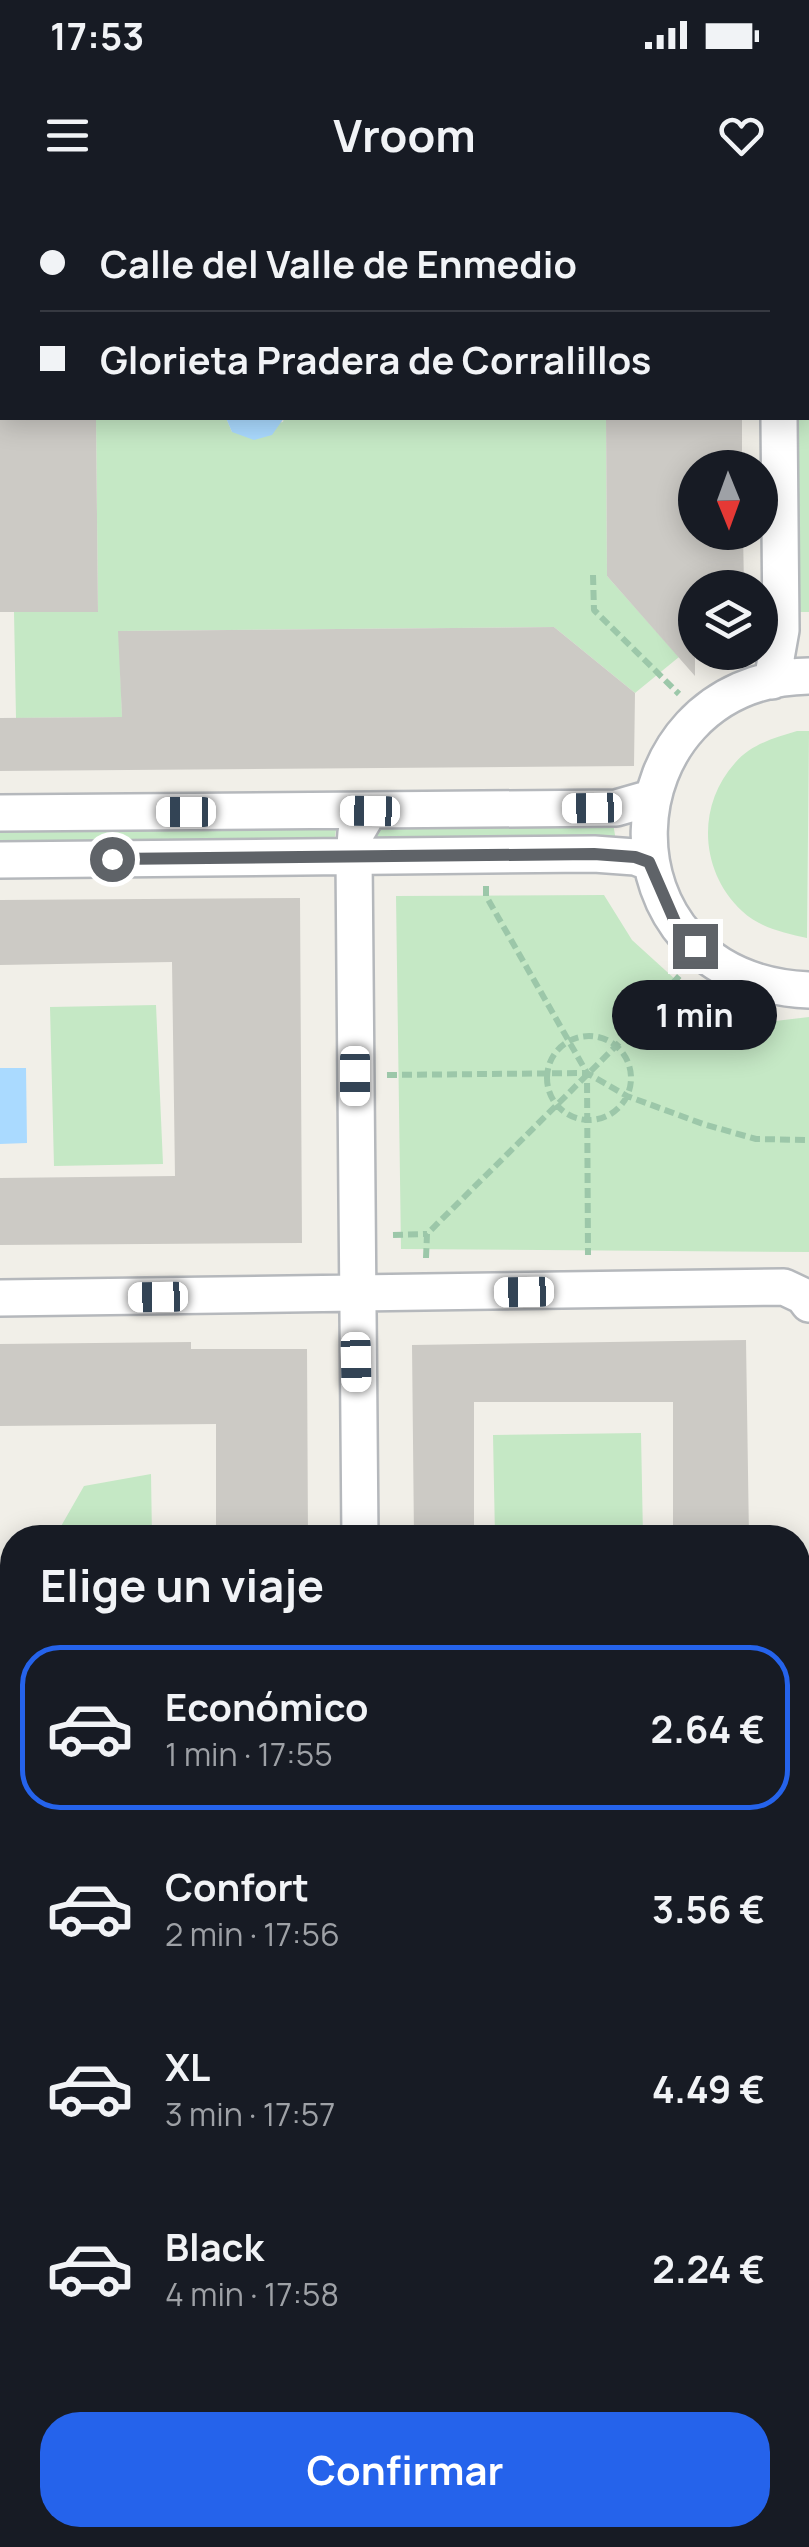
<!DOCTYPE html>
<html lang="es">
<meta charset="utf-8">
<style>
:root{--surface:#171b24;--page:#242831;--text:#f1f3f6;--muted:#9ea1a6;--line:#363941;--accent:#2563eb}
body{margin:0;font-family:Manrope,sans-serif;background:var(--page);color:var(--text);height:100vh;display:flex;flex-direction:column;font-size:38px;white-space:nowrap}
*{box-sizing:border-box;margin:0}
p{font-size:32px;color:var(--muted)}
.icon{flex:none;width:55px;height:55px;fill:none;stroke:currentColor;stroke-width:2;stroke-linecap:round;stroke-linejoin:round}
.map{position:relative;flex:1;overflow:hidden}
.details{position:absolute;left:0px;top:1325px;width:810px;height:1022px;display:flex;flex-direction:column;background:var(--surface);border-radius:40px 40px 0 0;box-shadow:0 5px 25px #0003}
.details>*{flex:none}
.banner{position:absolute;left:0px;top:0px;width:810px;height:220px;box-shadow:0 5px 25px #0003;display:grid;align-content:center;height:220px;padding:0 40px;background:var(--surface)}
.needle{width:65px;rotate:179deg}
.tools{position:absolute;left:678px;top:250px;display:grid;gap:20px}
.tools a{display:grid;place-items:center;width:100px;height:100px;border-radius:50%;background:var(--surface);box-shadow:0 5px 25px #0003;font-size:50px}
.end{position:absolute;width:45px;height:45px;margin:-22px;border:12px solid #5f6368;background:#fff;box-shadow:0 0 0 5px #fff}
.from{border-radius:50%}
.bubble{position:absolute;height:70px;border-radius:35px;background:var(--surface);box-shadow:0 5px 25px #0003;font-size:32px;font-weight:700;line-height:70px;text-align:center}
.car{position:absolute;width:30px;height:60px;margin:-30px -15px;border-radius:12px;box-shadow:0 0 8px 2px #0007;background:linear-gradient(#fff 24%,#345 0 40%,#fff 0 76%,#345 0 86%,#fff 0)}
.banner b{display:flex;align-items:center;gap:35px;height:95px;font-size:38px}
.banner b+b{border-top:2px solid var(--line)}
.banner i{width:25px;height:25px;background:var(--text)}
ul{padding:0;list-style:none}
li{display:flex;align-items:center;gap:30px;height:165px;margin:0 20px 15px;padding:0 20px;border:5px solid transparent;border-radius:40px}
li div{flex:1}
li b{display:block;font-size:38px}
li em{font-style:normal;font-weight:700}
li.selected{border-color:var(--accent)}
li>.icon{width:90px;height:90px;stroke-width:1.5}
h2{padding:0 40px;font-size:45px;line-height:120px}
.primary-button{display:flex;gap:20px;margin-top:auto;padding:20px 40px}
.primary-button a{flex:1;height:115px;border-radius:40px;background:var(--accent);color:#fff;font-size:40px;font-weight:700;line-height:115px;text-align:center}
.status{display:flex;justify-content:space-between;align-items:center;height:70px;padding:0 50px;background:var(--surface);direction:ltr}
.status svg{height:28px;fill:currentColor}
header{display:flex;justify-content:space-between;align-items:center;height:130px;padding:0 40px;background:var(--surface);font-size:45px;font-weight:700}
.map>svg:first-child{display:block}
.green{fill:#c5e8c5}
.water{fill:#aadaff}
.building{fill:#cccac5}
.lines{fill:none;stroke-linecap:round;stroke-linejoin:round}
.minor-casing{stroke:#b5b8bc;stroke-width:40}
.path{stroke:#9cc7a9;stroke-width:6;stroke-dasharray:10 5;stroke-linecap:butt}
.minor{stroke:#fff;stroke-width:35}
.route{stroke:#5f6368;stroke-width:12}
</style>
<div class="status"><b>17:53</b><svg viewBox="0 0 49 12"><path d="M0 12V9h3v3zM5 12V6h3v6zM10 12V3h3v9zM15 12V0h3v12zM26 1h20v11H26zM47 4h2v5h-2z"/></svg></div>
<header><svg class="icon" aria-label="menu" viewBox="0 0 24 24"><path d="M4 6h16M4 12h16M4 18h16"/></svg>Vroom<svg class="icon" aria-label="heart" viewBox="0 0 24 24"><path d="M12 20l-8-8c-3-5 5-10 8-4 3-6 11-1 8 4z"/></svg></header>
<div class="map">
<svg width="809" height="2347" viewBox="0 0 809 2347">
<rect width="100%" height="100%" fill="#f1efe8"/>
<!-- green -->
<path class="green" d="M94,0H604V2H94Z
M809,213V412H800L798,218H808Z
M96,218H226L232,232L283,222L284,218H606L607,376L679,457L635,493L554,427L119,431L122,517L16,518L14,412L98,411Z
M797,531H809L807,738C784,733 760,728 742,711C700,672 696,606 735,563C751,544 774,538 797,531Z
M338,620L334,641L0,645V628Z
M613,623L616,641L375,644L379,629L390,624Z
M604,695L632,740L676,780L728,812L767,822L809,817V1052L401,1049L396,696Z
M156,805L163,964L54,966L50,807Z
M641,1233L643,1337H495L493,1235Z
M151,1274L152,1337H45L56,1335L84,1286Z"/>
<!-- water -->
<path class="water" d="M226,218H284L272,235L254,240L232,232Z
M0,868H26L27,943L0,944Z"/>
<!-- building -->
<path class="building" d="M0,218H96L98,412H0Z
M606,218H742V268H695V332H743L744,388H695V476L607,376Z
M554,427L635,493L634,566L0,571V518L122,517L118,431Z
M300,698L302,1043L0,1045V978L175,976L172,762L0,765V700Z
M746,1140L749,1338H673V1202H474V1338H414L412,1145Z
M191,1142V1149H307L308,1338H216V1224L0,1226V1144Z"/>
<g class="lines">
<!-- minor casing -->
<g class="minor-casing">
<path id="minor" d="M776,0V2
M808,176H809
M809,476C602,480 590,781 809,790
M772,481L781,430L779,218
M0,613L616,608L651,598
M0,660L594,654L635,657L649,662
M0,1098L784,1087L803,1096L809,1104
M360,1338L354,657L356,633L369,611
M798,1523H809
M0,1532H12
M798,1978H809
M0,2007L12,2006"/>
</g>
<!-- path -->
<path class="path" d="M593,375L594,410L679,494
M486,686V696L587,873L627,896L703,924L756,939L809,940
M547 878a42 42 0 1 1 84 0a42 42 0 1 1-84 0Z
M387,875L587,873L588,1055
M393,1035L427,1034
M426,1058L427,1034L616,846L681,774"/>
<!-- minor -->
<use href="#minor" class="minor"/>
</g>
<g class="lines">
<!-- route -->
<path class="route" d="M112,659L594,654L635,657L649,662L676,724L695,746"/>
</g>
</svg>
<div class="tools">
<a><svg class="needle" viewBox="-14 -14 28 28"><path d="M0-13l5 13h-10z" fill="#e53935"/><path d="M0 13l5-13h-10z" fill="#9ea1a6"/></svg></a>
<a><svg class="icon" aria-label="layers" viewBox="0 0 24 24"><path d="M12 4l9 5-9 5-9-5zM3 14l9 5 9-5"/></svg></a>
</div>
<i class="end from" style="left:112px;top:659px"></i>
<i class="end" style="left:695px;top:746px"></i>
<div class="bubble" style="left:612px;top:780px;width:165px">1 min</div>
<i class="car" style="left:592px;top:608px;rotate:269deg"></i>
<i class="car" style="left:370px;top:611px;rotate:271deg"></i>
<i class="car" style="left:186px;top:612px;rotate:270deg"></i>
<i class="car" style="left:355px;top:876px;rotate:180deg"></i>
<i class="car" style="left:524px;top:1092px;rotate:269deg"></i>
<i class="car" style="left:158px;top:1097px;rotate:269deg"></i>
<i class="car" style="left:356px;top:1162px;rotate:179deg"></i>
<div class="banner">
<b><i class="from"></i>Calle del Valle de Enmedio</b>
<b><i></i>Glorieta Pradera de Corralillos</b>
</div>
<section class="details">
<h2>Elige un viaje</h2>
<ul>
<li class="selected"><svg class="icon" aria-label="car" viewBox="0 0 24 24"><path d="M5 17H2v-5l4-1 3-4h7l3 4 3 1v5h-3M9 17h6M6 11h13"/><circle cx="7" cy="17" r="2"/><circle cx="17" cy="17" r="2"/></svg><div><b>Económico</b><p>1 min · 17:55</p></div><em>2.64 €</em></li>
<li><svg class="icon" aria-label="car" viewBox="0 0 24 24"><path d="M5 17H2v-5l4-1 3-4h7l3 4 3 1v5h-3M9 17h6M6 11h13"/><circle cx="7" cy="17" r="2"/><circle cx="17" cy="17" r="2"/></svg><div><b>Confort</b><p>2 min · 17:56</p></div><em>3.56 €</em></li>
<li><svg class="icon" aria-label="car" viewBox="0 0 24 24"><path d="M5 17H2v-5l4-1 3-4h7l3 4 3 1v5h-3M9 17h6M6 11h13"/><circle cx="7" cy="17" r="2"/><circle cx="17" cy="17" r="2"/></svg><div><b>XL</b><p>3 min · 17:57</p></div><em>4.49 €</em></li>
<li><svg class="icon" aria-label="car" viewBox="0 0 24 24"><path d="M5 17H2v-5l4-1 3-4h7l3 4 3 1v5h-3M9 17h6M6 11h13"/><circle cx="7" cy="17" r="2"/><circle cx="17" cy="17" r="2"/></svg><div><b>Black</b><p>4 min · 17:58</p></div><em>2.24 €</em></li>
</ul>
<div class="primary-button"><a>Confirmar</a></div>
</section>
</div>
